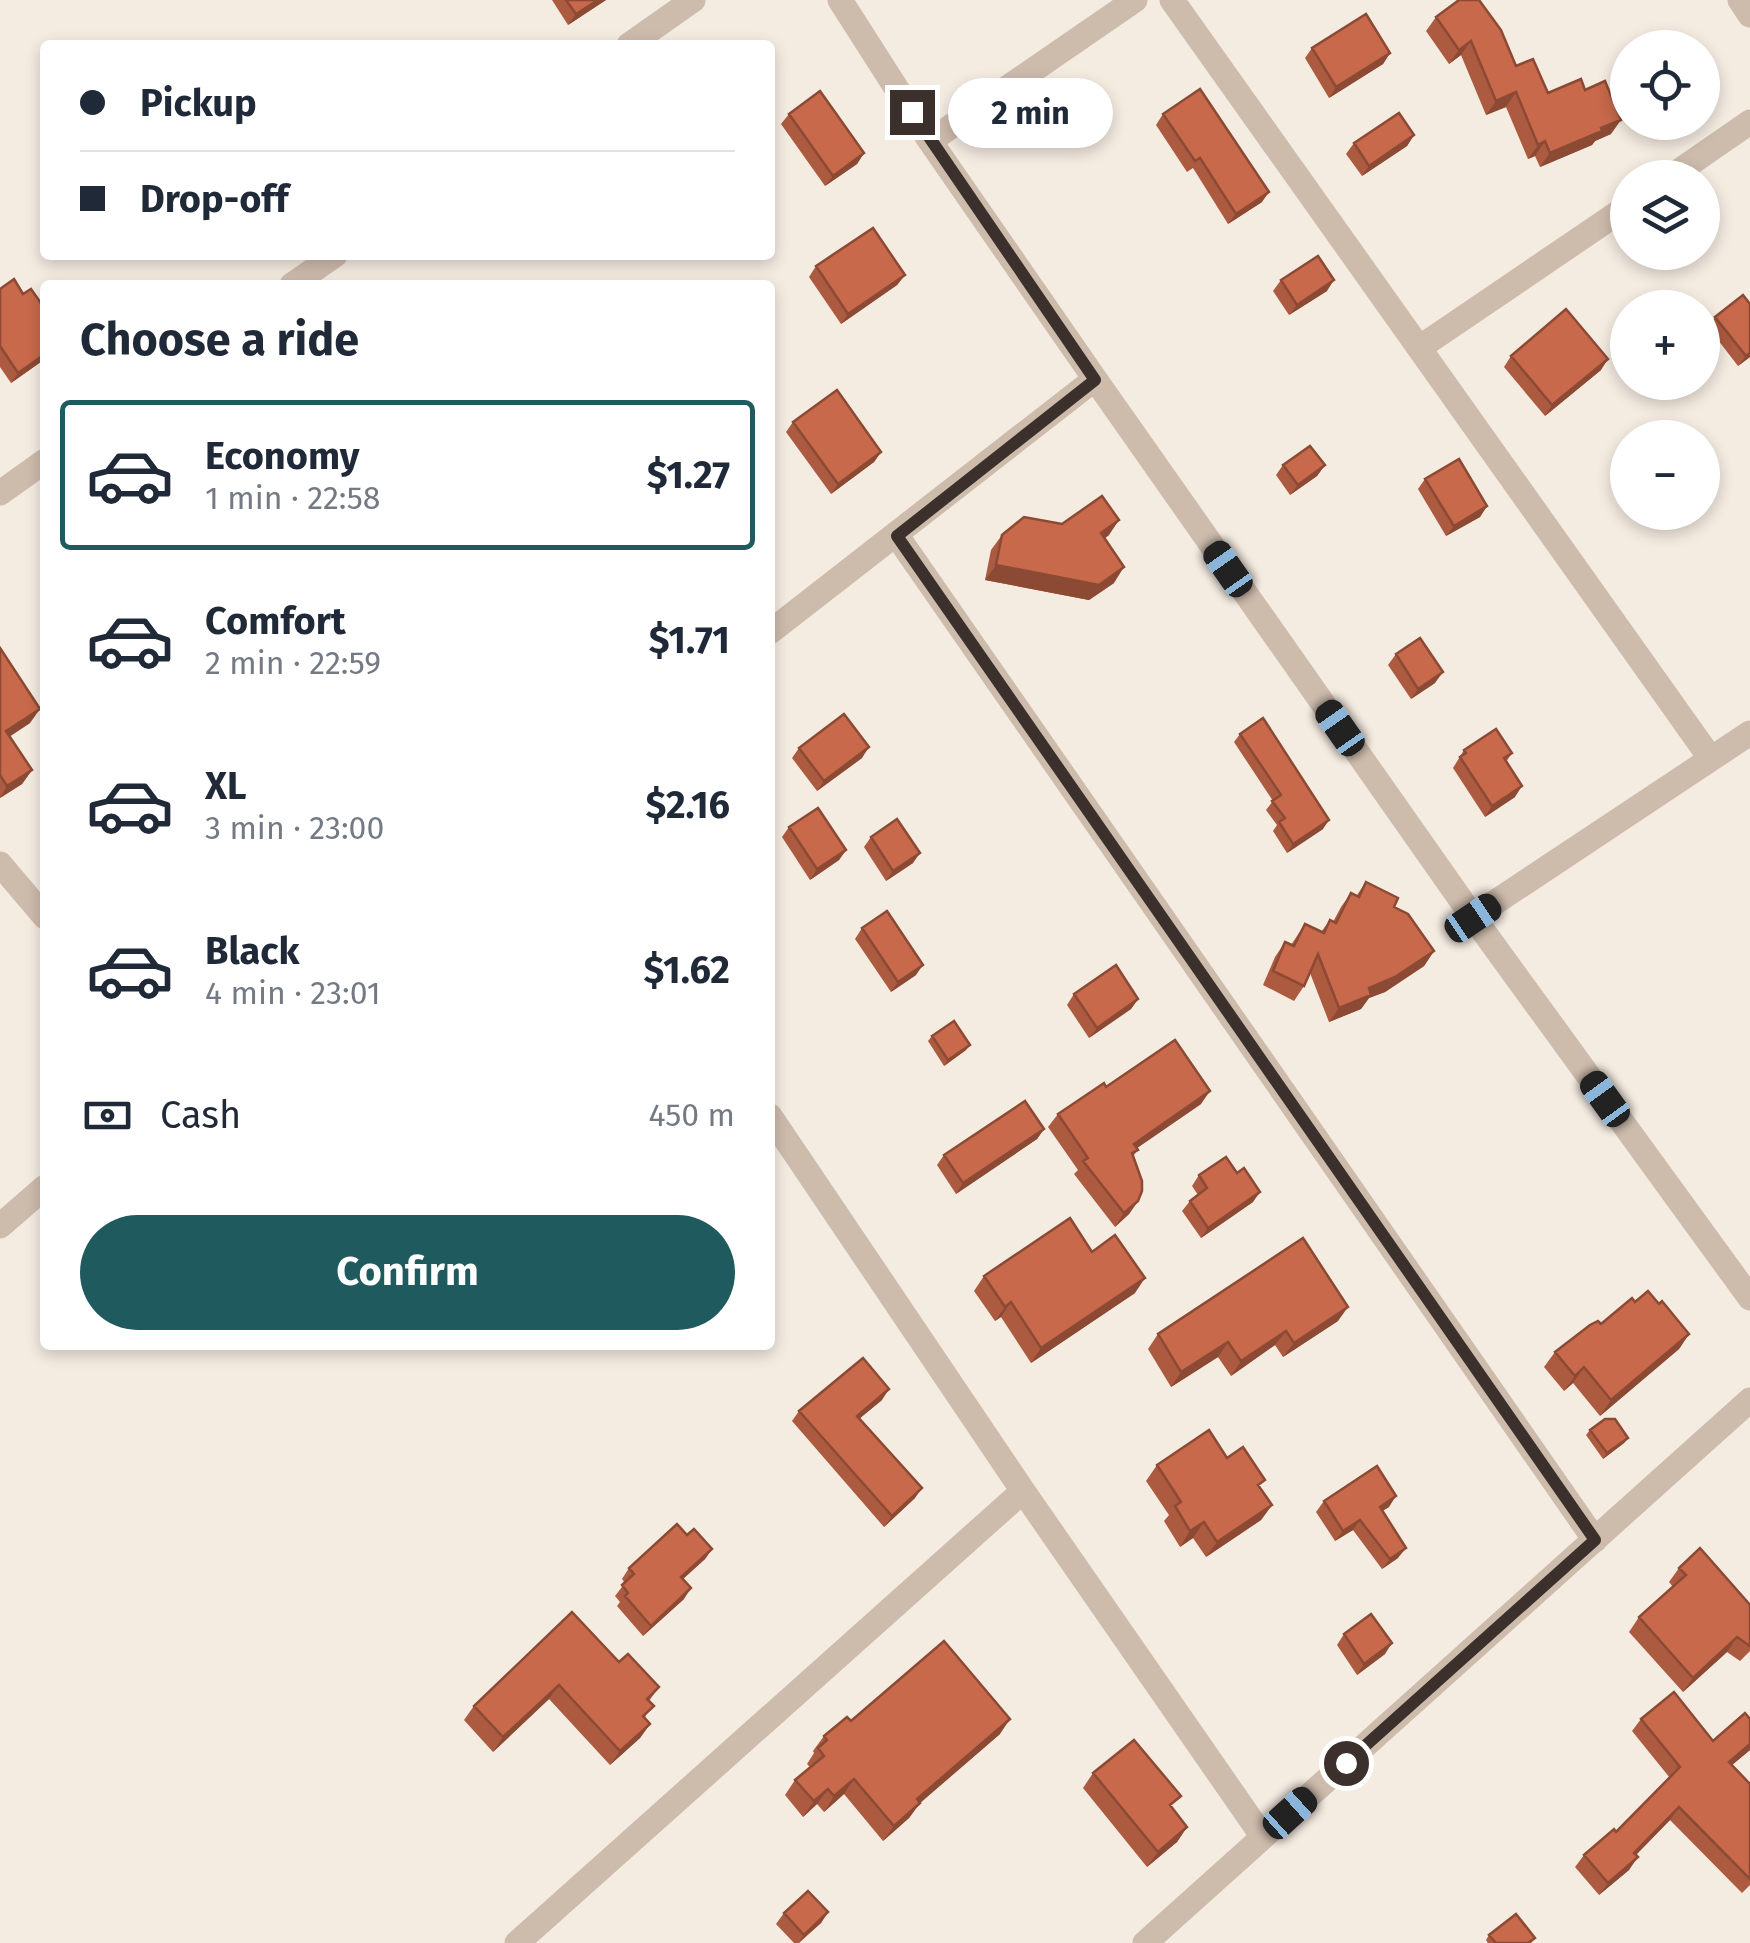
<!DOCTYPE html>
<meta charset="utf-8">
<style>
:root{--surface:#fff;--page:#f2f2f3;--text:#1f2937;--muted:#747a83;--line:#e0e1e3;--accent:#1f5a5e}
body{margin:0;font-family:"Fira Sans",sans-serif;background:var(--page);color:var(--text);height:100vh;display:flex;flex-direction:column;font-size:38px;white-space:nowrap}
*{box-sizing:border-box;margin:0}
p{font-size:32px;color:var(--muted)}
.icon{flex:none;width:55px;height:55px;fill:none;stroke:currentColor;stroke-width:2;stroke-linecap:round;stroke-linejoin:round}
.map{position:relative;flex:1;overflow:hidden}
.sheet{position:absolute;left:40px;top:280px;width:735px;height:1070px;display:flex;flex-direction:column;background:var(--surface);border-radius:10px;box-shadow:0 5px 15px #0003}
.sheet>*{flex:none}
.hud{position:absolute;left:40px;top:40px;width:735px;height:220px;border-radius:10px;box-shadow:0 5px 15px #0003;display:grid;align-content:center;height:220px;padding:0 40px;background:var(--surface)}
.buttons{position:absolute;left:1610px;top:30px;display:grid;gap:20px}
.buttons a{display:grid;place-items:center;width:110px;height:110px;border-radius:50%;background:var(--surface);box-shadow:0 5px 15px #0003;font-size:50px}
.end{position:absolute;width:45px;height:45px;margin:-22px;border:12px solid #3b302b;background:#fff;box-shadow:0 0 0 5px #fff}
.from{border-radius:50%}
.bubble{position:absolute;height:70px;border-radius:35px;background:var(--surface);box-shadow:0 5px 15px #0003;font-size:32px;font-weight:700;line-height:70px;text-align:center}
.car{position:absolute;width:30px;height:60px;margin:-30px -15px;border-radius:12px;box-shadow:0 0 8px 2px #0007;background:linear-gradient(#222 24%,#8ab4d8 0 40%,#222 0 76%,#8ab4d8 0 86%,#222 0)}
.hud b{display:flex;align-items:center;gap:35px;height:95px;font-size:38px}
.hud b+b{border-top:2px solid var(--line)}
.hud i{width:25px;height:25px;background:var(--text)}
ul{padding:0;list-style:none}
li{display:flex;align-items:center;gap:30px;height:150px;margin:0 20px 15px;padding:0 20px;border:5px solid transparent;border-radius:10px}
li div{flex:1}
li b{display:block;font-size:38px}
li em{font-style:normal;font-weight:700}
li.on{border-color:var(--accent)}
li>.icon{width:90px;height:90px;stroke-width:1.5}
h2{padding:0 40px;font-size:45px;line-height:120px}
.pay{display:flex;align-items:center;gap:25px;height:110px;padding:0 40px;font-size:38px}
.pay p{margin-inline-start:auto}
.primary-button{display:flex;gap:20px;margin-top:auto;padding:20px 40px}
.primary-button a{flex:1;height:115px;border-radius:60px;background:var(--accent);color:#fff;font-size:40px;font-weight:700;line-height:115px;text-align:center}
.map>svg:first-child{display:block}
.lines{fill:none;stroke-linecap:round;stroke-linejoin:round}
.minor{stroke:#cdbbac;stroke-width:25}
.wall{fill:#ac5a40}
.shaded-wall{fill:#8c4a34}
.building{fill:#c8694b;stroke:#8c4a34;stroke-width:2.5}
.route{stroke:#3b302b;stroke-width:12}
</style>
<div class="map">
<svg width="1750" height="1943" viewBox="0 0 1750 1943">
<rect width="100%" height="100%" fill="#f4ebe1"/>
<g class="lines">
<!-- minor -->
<path class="minor" d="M840,0L930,141L1095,379L1473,917L1750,1298
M1172,0L1711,759
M1740,0L1750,15
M629,45L693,0
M930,141L1135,0
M1669,178L1750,122
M292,285L335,255
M1419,348L1628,206
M0,493L45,461
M897,536L1595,1540
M770,632L1095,379
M0,864L45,917
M1473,917L1750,733
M770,1116L1023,1491L1263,1837
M0,1226L45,1187
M517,1943L1023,1491
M1145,1943L1750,1400"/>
</g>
<!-- wall -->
<path class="wall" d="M552,0H606L568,25Z
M1436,17L1516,66L1548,93L1585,90L1611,134L1595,141L1592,145L1540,167L1535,156L1528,159L1506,107L1486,115L1461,55L1449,64L1426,31Z
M1312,48L1390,53L1383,64L1329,98L1305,58Z
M789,114L864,153L857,164L825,186L781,124Z
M1163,114L1262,202L1228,224L1193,168L1187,172L1156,125Z
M1414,135L1407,146L1362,176L1346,154L1354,143Z
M816,266L905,275L897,285L841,324L809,277Z
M1281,280L1327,291L1289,315L1273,291Z
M0,289L23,294L45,359L11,383L0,367Z
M1750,304V357L1738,366L1708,327L1715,317Z
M1511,356L1601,370L1545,416L1504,367Z
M793,422L881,452L874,462L831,494L786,432Z
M1283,465H1325L1317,476L1290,495L1276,475Z
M1425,479L1487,506L1480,517L1446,536L1418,489Z
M1002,535H1109L1104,539L1114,583L1089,600L985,580L991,550Z
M0,648L30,723L10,736L32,770L22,784L0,798Z
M1396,654L1435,683L1411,699L1388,665Z
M1240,734L1323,829L1287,853L1273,831L1277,825L1266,810L1273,801L1234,742Z
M799,748L862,758L817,791L792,758Z
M1464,750L1512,753L1506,762L1515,797L1485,817L1453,768Z
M789,827L846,850L839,860L810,880L782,837Z
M871,837L913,863L886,881L864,847Z
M1366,882L1394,907L1434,951L1424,966L1385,992L1369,998L1361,1009L1329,1022L1310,973L1304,986L1294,1001L1263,985L1275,957L1285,942L1291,945L1305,924L1321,932L1330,920L1333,922L1341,907L1351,893L1357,895Z
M862,928L916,975L891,992L855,939Z
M1074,994L1138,999L1131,1009L1089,1038L1067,1005Z
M932,1036L966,1050L944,1066L928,1041Z
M1106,1087L1201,1104L1137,1148L1138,1150L1133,1156L1138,1201L1129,1214L1115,1227L1074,1174L1078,1170L1048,1127L1058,1114Z
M1044,1129L1037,1139L956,1194L937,1165L944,1155Z
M1199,1175L1253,1202L1201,1238L1182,1211L1190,1201L1198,1195L1192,1186Z
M1092,1252L1135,1293L1031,1363L1001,1317L995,1321L974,1291L984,1276Z
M1635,1302L1659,1304L1689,1334L1679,1349L1600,1416L1573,1383L1564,1391L1544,1367L1555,1352Z
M1338,1321L1283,1357L1275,1345L1231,1376L1218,1357L1171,1387L1148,1349L1158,1334Z
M882,1400L859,1419L915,1498L884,1527L792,1421L799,1411Z
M1590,1430L1628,1438L1624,1443L1603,1459L1586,1435Z
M1227,1458L1260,1487L1272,1505L1261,1520L1206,1557L1193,1538L1180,1547L1164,1521L1169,1515L1146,1481L1157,1465Z
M1324,1501L1389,1507L1382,1511L1398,1558L1382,1569L1353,1530L1335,1541L1316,1512Z
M687,1535L712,1549L705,1559L683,1579L684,1599L643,1636L617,1606L620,1602L615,1596L625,1583L622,1579L629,1568Z
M1679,1568L1750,1605V1651L1740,1661L1727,1652L1683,1692L1629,1632L1639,1617L1673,1587L1669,1582Z
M1344,1634L1385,1654L1357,1675L1337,1645Z
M619,1662L659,1687L649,1701L645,1719L650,1724L640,1738L610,1765L549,1699L493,1752L464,1720L474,1706Z
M1641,1719L1713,1741L1750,1719V1750L1732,1765L1750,1784V1885L1742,1893L1670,1820L1636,1855L1629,1870L1599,1895L1575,1867L1584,1855L1616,1832L1670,1778L1632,1731Z
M851,1721L1000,1734L920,1803L909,1818L883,1841L844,1794L824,1812L817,1804L803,1817L785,1795L795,1780L810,1767L807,1764L814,1753L813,1751L824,1736Z
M1093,1773L1172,1808L1187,1827L1177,1842L1147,1867L1083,1788Z
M828,1912L821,1923L799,1943H794L776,1924L784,1913Z
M1489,1935L1535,1938L1531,1943H1488L1486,1940Z"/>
<!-- shaded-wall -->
<path class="shaded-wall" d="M598,0H606L568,25L576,14Z
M1471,41L1461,55L1449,64L1459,50Z
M1390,53L1383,64L1329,98L1336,87Z
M1516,92L1506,107L1486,115L1496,101Z
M1621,120L1611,134L1595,141L1592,145L1540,167L1550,153Z
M1414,135L1407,146L1362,176L1369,166Z
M1545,141L1535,156L1528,159L1538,145Z
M864,153L857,164L825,186L833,176Z
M1269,192L1262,202L1228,224L1236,214Z
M905,275L897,285L841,324L848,314Z
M1334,280L1327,291L1289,315L1297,305Z
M1750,353V357L1738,366L1746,356Z
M45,354V359L11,383L18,373Z
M1608,359L1601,370L1545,416L1552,405Z
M881,452L874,462L831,494L838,484Z
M1325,465L1317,476L1290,495L1298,485Z
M1487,506L1480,517L1446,536L1454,526Z
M1119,520L1109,535L1090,549L1101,533Z
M996,565L1124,567L1114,583L1089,600L985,580Z
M1443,672L1435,683L1411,699L1418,689Z
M40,709L30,723L0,743L6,731Z
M869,747L862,758L817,791L824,781Z
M32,770L22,784L0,798L7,786Z
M1522,786L1515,797L1485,817L1492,806Z
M1329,820L1323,829L1287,853L1293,844Z
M846,850L839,860L810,880L817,869Z
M920,853L913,863L886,881L893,871Z
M1434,951L1424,966L1385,992L1369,998L1361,1009L1329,1022L1339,1008L1369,988Z
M923,965L916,975L891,992L898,982Z
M1138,999L1131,1009L1089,1038L1097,1028Z
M970,1045L966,1050L944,1066L948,1060Z
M1210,1091L1201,1104L1124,1157L1134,1144Z
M1044,1129L1037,1139L956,1194L963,1183Z
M1260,1192L1253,1202L1201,1238L1208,1228Z
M1138,1201L1129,1214L1115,1227L1124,1213Z
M1145,1278L1135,1293L1031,1363L1041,1348Z
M1011,1302L1001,1317L995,1321L1005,1307Z
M1348,1307L1338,1321L1283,1357L1294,1343Z
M1286,1331L1275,1345L1231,1376L1241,1361Z
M1689,1334L1679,1349L1600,1416L1611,1400Z
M1228,1342L1218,1357L1171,1387L1181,1372Z
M1584,1367L1573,1383L1564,1391L1575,1376Z
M889,1389L882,1400L849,1427L857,1416Z
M1628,1438L1624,1443L1603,1459L1607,1453Z
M922,1488L915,1498L884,1527L892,1516Z
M1396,1496L1389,1507L1372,1517L1380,1507Z
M1272,1505L1261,1520L1206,1557L1217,1542Z
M1360,1520L1353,1530L1335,1541L1343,1531Z
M1204,1522L1193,1538L1180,1547L1190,1531Z
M1406,1548L1398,1558L1382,1569L1390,1559Z
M712,1549L705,1559L674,1587L681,1577Z
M691,1588L684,1599L643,1636L651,1626Z
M1737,1637L1727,1652L1683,1692L1693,1678Z
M1392,1643L1385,1654L1357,1675L1364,1664Z
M559,1685L549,1699L493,1752L503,1737Z
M1010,1719L1000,1734L920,1803L909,1818L883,1841L894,1826L917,1799Z
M650,1724L640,1738L610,1765L620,1751Z
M1750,1744V1750L1720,1775L1729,1762Z
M854,1779L844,1794L824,1812L834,1796Z
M828,1789L817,1804L803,1817L814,1801Z
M1679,1807L1670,1820L1625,1866L1634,1853Z
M1187,1827L1177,1842L1147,1867L1158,1852Z
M1638,1857L1629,1870L1599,1895L1608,1883Z
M828,1912L821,1923L798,1943L804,1935Z"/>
<!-- building -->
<path class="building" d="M566,0H598L576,14Z
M1459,0H1479L1501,30L1516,66L1533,59L1548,93L1581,79L1585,90L1605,81L1621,120L1601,128L1602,131L1550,153L1545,141L1538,145L1516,92L1496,101L1471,41L1459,50L1436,17Z
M1366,14L1390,53L1336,87L1312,48Z
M1200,89L1269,192L1236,214L1200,158L1195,161L1163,114Z
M820,91L864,153L833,176L789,114Z
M1399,113L1414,135L1369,166L1354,143Z
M873,228L905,275L848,314L816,266Z
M1318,256L1334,280L1297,305L1281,280Z
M14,279L23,294L31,289L45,309V354L18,373L0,346V289Z
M1743,295L1750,304V353L1746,356L1715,317Z
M1566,309L1608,359L1552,405L1511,356Z
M837,390L881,452L838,484L793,422Z
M1310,446L1325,465L1298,485L1283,465Z
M1459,459L1487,506L1454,526L1425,479Z
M1102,496L1119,520L1101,533L1124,567L1099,585L996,565L1002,535L1024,517L1062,524Z
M1420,638L1443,672L1418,689L1396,654Z
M0,648L40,709L6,731L32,770L7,786L0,775Z
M844,714L869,747L824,781L799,748Z
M1263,718L1329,820L1293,844L1279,822L1285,818L1272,801L1281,795L1240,734Z
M1496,729L1512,753L1504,758L1522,786L1492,806L1460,757L1466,753L1464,750Z
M818,808L846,850L817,869L789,827Z
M897,819L920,853L893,871L871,837Z
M1366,882L1398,898L1394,907L1408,914L1434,951L1395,977L1369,988L1371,995L1339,1008L1318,954L1304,986L1273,971L1285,942L1294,946L1305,924L1324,933L1330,920L1336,923L1351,893L1359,897Z
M887,911L923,965L898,982L862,928Z
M1116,965L1138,999L1097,1028L1074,994Z
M954,1021L970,1045L948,1060L932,1036Z
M1175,1040L1210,1091L1134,1144L1138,1150L1132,1153L1142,1181V1191L1138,1201L1124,1213L1083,1161L1088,1158L1058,1114L1104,1083L1106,1087Z
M1025,1101L1044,1129L963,1183L944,1155Z
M1226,1157L1237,1173L1244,1168L1260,1192L1208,1228L1190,1201L1207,1188L1199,1175Z
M1070,1218L1092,1252L1115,1235L1145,1278L1041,1348L1011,1302L1005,1307L984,1276Z
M1303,1238L1348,1307L1294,1343L1286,1331L1241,1361L1228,1342L1181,1372L1158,1334Z
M1648,1291L1659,1304L1662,1301L1689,1334L1611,1400L1584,1367L1575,1376L1555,1352L1590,1325L1598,1321L1601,1324L1632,1298L1635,1302Z
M863,1358L889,1389L857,1416L922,1488L892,1516L799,1411Z
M1605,1419H1615L1628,1438L1607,1453L1590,1430Z
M1209,1430L1227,1458L1243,1447L1265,1480L1258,1485L1272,1505L1217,1542L1204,1522L1190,1531L1175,1506L1181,1502L1157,1465Z
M1377,1466L1396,1496L1380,1507L1406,1548L1390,1559L1360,1520L1343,1531L1324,1501Z
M677,1524L687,1535L694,1529L712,1549L681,1577L691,1588L651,1626L625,1596L628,1593L622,1585L634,1574L629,1568Z
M1700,1548L1750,1605V1646L1737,1637L1693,1678L1639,1617L1686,1575L1679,1568Z
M572,1612L619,1662L628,1654L659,1687L647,1699L654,1706L643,1716L650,1724L620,1751L559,1685L503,1737L474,1706Z
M1371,1614L1392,1643L1364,1664L1344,1634Z
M944,1641L1010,1719L917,1799L920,1803L894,1826L854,1779L834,1796L828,1789L814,1801L795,1780L824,1756L818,1748L827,1740L824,1736L847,1717L851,1721Z
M1674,1692L1713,1741L1745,1713L1750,1719V1744L1729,1762L1750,1784V1879L1679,1807L1634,1853L1638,1857L1608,1883L1584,1855L1614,1829L1616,1832L1680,1767L1641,1719Z
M1134,1740L1181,1796L1170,1805L1187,1827L1158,1852L1093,1773Z
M808,1891L828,1912L804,1935L784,1913Z
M1516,1914L1535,1938L1528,1943H1496L1489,1935Z"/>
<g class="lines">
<!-- route -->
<path class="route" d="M912,112L1095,380L897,536L1595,1540L1346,1763"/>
</g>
</svg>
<div class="buttons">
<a><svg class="icon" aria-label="locate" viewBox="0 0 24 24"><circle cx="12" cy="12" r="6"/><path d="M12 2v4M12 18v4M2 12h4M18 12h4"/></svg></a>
<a><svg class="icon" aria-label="layers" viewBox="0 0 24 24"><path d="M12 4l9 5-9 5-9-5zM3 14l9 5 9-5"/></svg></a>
<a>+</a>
<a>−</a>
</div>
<i class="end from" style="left:1346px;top:1763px"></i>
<i class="end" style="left:912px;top:112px"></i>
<div class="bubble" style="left:948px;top:78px;width:165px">2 min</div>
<i class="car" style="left:1228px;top:569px;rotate:325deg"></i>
<i class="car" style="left:1340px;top:728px;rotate:325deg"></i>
<i class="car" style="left:1473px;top:918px;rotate:56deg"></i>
<i class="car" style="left:1605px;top:1099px;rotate:324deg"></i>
<i class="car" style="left:1290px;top:1813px;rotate:48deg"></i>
<div class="hud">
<b><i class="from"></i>Pickup</b>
<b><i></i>Drop-off</b>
</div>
<section class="sheet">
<h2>Choose a ride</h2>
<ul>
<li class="on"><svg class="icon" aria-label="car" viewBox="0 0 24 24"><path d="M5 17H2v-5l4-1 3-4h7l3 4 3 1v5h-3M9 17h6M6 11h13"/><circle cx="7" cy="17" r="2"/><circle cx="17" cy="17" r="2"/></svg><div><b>Economy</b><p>1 min · 22:58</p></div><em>$1.27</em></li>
<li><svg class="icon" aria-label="car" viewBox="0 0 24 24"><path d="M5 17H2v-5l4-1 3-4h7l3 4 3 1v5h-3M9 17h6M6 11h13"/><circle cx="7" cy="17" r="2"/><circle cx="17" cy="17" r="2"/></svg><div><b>Comfort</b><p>2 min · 22:59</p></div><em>$1.71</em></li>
<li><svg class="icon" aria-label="car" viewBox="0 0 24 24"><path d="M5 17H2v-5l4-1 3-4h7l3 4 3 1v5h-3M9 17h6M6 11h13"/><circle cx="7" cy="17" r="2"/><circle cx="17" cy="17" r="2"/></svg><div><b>XL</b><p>3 min · 23:00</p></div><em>$2.16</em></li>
<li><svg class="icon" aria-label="car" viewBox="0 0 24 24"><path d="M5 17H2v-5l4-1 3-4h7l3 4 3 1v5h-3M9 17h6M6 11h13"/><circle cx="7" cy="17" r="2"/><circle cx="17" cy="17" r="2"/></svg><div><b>Black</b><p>4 min · 23:01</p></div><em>$1.62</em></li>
</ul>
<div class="pay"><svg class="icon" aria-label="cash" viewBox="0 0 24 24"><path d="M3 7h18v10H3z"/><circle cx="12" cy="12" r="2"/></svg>Cash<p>450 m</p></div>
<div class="primary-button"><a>Confirm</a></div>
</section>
</div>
